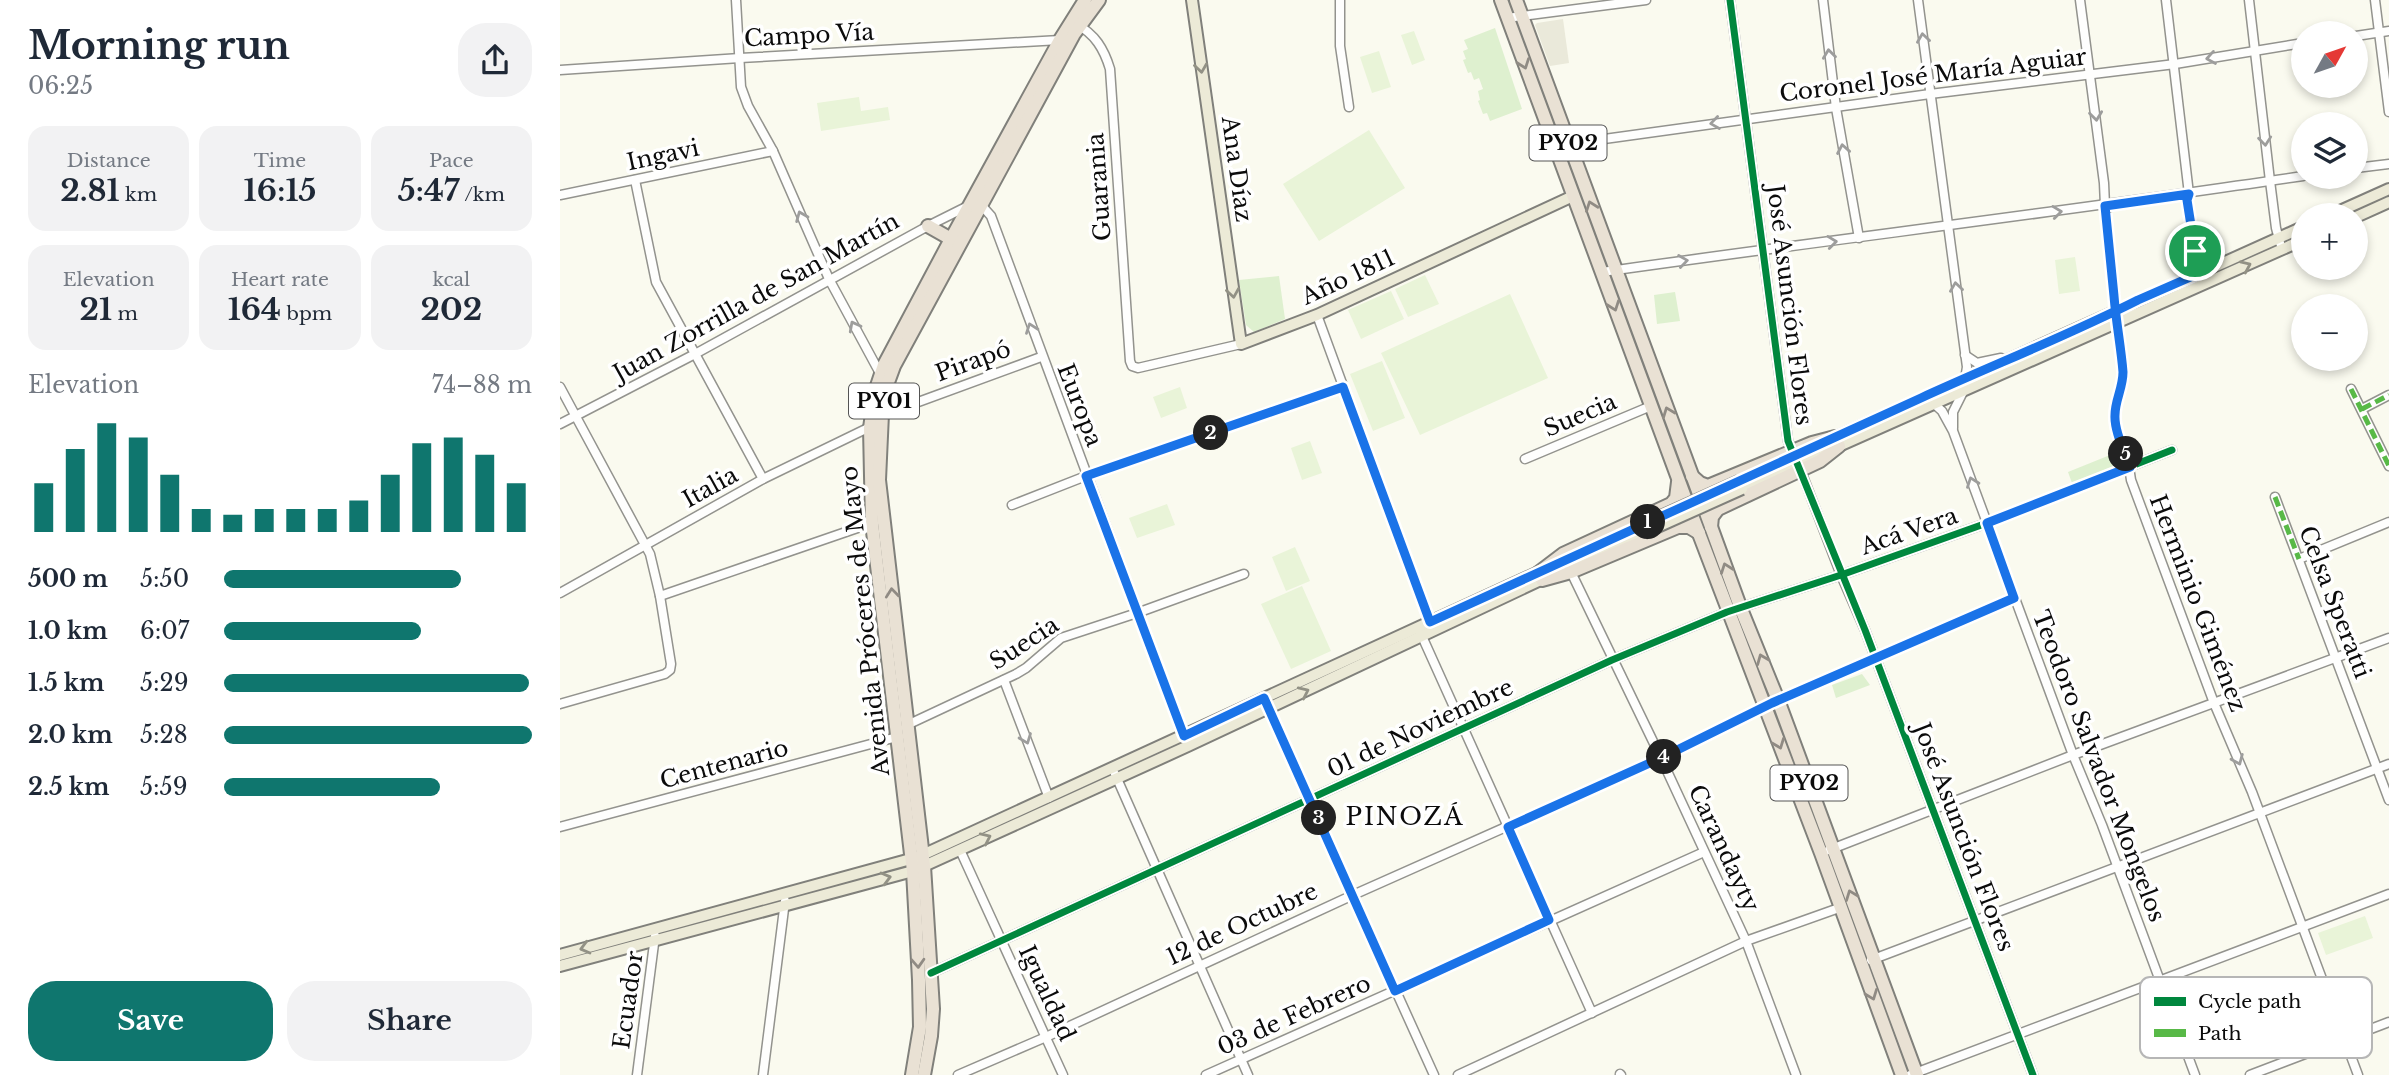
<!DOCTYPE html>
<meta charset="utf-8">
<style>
:root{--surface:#fff;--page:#f2f2f3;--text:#1f2937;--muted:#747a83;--accent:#0f766e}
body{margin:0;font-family:"Libre Baskerville",serif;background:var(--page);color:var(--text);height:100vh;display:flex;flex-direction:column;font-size:26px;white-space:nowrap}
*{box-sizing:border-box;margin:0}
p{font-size:23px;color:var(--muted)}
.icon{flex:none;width:38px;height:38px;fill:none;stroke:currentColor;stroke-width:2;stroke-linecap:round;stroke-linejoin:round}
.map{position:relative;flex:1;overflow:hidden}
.drawer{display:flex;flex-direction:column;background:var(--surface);width:560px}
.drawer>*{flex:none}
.needle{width:46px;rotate:50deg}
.controls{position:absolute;left:1731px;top:21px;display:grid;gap:14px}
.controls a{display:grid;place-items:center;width:77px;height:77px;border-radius:50%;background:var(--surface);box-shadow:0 4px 10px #0003;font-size:35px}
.pin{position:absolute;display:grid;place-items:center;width:60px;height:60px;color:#fff;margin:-30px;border:4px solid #fff;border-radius:50%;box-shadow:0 2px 7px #0007}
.km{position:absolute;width:35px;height:35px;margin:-18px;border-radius:50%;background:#222;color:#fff;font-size:19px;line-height:35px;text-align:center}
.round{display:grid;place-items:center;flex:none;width:74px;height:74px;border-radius:28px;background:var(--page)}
.summary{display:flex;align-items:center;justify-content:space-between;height:119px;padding:0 28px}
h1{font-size:38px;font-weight:800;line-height:52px}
.metrics{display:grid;grid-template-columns:repeat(3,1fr);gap:10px;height:119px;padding:7px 28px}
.metrics div{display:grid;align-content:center;border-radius:18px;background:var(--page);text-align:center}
.metrics b{font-size:30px;font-weight:800}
.metrics small{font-size:19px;font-weight:400}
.metrics p{font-size:19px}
.chart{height:196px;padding:14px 28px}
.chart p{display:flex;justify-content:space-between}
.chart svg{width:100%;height:126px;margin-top:7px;stroke:var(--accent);stroke-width:6}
.action{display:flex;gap:14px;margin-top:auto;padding:14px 28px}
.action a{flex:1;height:80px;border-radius:28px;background:var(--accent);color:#fff;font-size:28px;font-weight:800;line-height:80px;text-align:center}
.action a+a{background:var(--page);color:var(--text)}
ul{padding:0 28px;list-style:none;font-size:23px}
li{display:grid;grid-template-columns:112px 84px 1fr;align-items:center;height:52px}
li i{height:18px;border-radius:9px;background:var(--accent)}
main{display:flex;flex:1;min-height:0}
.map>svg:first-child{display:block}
.green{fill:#def0cf}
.pitch{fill:#e9f4d8}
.plaza{fill:#eae9da}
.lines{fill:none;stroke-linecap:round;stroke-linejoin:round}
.minor-casing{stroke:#93938e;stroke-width:11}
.major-casing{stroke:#80807b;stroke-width:14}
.highway-casing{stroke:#80807b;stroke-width:16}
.minor{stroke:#fefefd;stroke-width:8}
.major{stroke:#ecead7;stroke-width:10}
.highway{stroke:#e9e1d4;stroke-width:12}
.major-bridge-casing{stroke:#80807b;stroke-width:14;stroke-linecap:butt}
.major-bridge{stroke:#ecead7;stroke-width:10}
.quiet{stroke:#58b947;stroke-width:5;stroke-dasharray:10 5;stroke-linecap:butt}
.cycleway-casing{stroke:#fff;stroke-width:11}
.cycleway{stroke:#00873e;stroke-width:7}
.oneway{stroke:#9d9d9c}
.oneway2{stroke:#908b84}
.oneway3{stroke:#929185}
.route-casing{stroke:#fff;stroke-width:14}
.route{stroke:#1a73e8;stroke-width:9}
.labels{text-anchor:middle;stroke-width:7;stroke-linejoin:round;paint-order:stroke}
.shield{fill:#fff;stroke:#545454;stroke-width:2}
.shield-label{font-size:21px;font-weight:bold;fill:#0b0b0b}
.street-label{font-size:23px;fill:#0b0b0b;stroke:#fff}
.neighbourhood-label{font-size:24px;letter-spacing:2px;fill:#0b0b0b;stroke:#fff}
.key{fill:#fff;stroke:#b6b6b6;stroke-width:2}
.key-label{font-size:19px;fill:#0b0b0b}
</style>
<main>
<section class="drawer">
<div class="summary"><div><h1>Morning run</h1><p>06:25</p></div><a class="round"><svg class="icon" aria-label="share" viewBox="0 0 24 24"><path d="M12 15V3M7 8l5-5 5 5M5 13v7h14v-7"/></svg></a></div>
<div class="metrics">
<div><p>Distance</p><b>2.81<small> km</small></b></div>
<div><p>Time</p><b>16:15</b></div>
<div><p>Pace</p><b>5:47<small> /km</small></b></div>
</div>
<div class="metrics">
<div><p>Elevation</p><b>21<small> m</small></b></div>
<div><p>Heart rate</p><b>164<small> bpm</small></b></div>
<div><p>kcal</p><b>202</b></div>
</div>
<div class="chart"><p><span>Elevation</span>74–88 m</p>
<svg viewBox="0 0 160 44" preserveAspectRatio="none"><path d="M5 44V27M15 44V15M25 44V6M35 44V11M45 44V24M55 44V36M65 44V38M75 44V36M85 44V36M95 44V36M105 44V33M115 44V24M125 44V13M135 44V11M145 44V17M155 44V27"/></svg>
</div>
<ul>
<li><b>500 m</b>5:50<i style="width:77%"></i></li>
<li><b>1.0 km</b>6:07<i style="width:64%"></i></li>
<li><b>1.5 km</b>5:29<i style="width:99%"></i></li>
<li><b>2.0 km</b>5:28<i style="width:100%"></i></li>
<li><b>2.5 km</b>5:59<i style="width:70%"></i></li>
</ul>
<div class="action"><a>Save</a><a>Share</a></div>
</section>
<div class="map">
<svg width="1829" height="1075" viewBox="0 0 1829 1075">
<rect width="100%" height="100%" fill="#fafaef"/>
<g class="green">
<polygon points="935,28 962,109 930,121 927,113 923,114 918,101 920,100 918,91 923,89 919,78 914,80 911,72 908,73 903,60 906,59 903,51 908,49 904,40"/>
<polygon points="719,276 725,319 694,332 686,325 679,280"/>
<polygon points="1115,292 1120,321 1097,324 1094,295"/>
<polygon points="1560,451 1564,461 1562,463 1512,483 1508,472"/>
<polygon points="1302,674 1310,685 1276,698 1272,685"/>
</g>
<g class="pitch">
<polygon points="854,31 865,60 852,65 841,35"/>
<polygon points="819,51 831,87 812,93 800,57"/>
<polygon points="299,97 301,111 328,107 330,120 261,131 257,103"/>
<polygon points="809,130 845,188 759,241 723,184"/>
<polygon points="1515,257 1520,291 1499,294 1495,260"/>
<polygon points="865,275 879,304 848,317 835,289"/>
<polygon points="831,291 844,319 801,339 788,310"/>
<polygon points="950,294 988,378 860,435 821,353"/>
<polygon points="822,361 845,418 813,431 790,374"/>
<polygon points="620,387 627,408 601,418 593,397"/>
<polygon points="750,441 762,473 742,480 731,448"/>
<polygon points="607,504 615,525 577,538 569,518"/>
<polygon points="735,547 750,581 726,591 712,557"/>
<polygon points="742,586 771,651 731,669 701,604"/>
<polygon points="1805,916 1813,938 1766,955 1758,933"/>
</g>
<polygon class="plaza" points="1003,19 1009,63 990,66 975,25 977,23"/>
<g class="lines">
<g class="minor-casing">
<g id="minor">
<polyline points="176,0 181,87 188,106 213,151 269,279 322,377"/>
<polyline points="780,0 780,46 789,107"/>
<polyline points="1170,0 1228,441 1234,454"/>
<polyline points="1263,0 1276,108 1299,238"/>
<polyline points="1358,0 1407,367 1403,392 1393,412 1393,428"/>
<path d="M1520 0 1544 183 1545 206 1563 371C1562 388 1553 404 1555 420 1558 441 1569 459 1571 480L1654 703 1692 792 1798 1075"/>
<polyline points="1606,0 1629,194 1627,200 1635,251 1642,272"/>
<polyline points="1689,0 1710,181 1716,228 1720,243"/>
<polyline points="1815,0 1829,112"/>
<polyline points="947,18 1086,0"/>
<path d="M516 24C535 34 544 49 550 69L570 361 572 366 578 368 681 344"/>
<polyline points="1796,36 1829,31"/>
<polyline points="0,70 180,58 500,40"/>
<polyline points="1008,144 1370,94 1615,64 1743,43"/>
<polyline points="1796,168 1829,164"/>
<polyline points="75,180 96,282 203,479"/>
<polyline points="0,195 213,151"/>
<path d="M1042 272C1275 239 1510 211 1743 176"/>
<polyline points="757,315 871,626"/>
<polyline points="1405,355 1417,363 1441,358"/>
<polyline points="0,387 90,554 100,596 111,664 110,670 105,674 0,704"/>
<polyline points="1791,389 1829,466"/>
<polyline points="1372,402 1382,411 1393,431 1513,755 1542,825 1635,1075"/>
<polyline points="1802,409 1829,395"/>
<polyline points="320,416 481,357"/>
<polyline points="0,424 135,354 368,226 410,205 422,206 431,216 624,736"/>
<polyline points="965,459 1091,406"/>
<polyline points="1239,466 1281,575 1305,630 1473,1075"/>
<polyline points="1715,497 1829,800"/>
<polyline points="452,505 526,476 783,387"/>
<polyline points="1739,559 1829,522"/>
<polyline points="1010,570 1101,758 1186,941 1236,1075"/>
<polyline points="0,593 203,479 312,426"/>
<polyline points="100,596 312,523"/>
<polyline points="861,634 1032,1013"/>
<polyline points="444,680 489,798"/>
<polyline points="706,704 874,1075"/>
<polyline points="347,725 456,674 466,668 501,638 577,613 684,574"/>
<polyline points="555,774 688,1075"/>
<polyline points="0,827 337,737"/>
<polyline points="400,850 503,1075"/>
<polyline points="1269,850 1513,755 1829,638"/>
<polyline points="1311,960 1829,764"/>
<polyline points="371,973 1052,660 1167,612 1281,575 1427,523 1612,450"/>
<polyline points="1060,1074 1061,1075"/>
<polyline points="77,1075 95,936"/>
<polyline points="203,1075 225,901"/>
<polyline points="398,1075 486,1037 793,895 1101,758 1212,703 1454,598"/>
<polyline points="646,1075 1144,852"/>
<polyline points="898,1075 1186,941 1279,908"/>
<polyline points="1350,1075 1829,894"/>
<polyline points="1690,1075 1829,1022"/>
</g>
</g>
<g class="major-casing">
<g id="major">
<polyline points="632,0 681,344 757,315 1013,196"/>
<polyline points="1771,215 1829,189"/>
<polyline points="1796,217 1829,202"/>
<polyline points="1270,440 1743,227"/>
<polyline points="1179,481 1227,460"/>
<polyline points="1182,489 1743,240"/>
<polyline points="1011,566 1084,533"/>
<polyline points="0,955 358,857 1081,525"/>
<polyline points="0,966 353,871 628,746 987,577"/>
</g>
</g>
<g class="highway-casing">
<g id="highway">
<polyline points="941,0 1126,500"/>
<polyline points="956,0 1139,494"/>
<polyline points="368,226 391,239"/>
<polyline points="1132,476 1140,483 1148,486 1252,443 1275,437"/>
<polyline points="1146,513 1181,609 1218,700 1357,1075"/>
<polyline points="1133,518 1261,853 1342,1075"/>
<polyline points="1151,527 1152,517 1158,509 1260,461 1279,446"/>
<polyline points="978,573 1003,554 1111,504 1116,498 1118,482"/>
<polyline points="982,580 1011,572 1118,527 1129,527 1139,533"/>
<polyline points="352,1075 360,1027 359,980 353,871 312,523 310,428 315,392 324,365 391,239 500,40 525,0"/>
<polyline points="364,1075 371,1036 373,1009 364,866 319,480 322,414 327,385 334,366 514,34 539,0"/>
</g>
</g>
<use href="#minor" class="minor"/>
<use href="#major" class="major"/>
<use href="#highway" class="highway"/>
<g class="major-bridge-casing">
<g id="major-bridge">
<polyline points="1081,525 1179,481"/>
<polyline points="1084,533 1182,489"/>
</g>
</g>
<use href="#major-bridge" class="major-bridge"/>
<g class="quiet">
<polyline points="1791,389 1829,466"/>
<polyline points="1802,409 1829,395"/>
<polyline points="1715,497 1739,559"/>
<polyline points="1316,658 1454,598"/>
</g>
<g class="cycleway-casing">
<g id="cycleway">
<polyline points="1170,0 1228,441 1305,630 1473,1075"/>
<polyline points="371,973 1052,660 1167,612 1281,575 1427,523 1612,450"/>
</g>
</g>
<use href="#cycleway" class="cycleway"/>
</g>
<defs><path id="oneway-chevron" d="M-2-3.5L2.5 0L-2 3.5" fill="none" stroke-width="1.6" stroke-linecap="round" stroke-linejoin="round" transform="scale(1.75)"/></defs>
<g class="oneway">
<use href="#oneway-chevron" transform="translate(1363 38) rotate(-98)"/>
<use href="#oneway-chevron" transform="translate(1269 54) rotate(-97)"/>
<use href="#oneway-chevron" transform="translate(1651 58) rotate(170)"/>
<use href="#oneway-chevron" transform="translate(1536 116) rotate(83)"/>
<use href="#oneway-chevron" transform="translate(1155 123) rotate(172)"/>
<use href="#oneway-chevron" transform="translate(1705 141) rotate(84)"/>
<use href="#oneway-chevron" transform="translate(1283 149) rotate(-100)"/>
<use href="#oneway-chevron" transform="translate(1497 212) rotate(-7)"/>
<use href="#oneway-chevron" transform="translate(241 216) rotate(-112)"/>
<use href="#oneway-chevron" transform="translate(1272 242) rotate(-7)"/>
<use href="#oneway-chevron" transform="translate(1123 261) rotate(-8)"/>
<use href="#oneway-chevron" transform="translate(1396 287) rotate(-98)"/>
<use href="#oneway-chevron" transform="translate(294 326) rotate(-118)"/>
<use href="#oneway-chevron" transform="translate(471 328) rotate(-110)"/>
<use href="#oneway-chevron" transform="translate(1412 482) rotate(-110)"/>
<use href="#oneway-chevron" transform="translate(466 739) rotate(69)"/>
<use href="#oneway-chevron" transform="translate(1678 760) rotate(67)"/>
</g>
<g class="oneway2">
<use href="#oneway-chevron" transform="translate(964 64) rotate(70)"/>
<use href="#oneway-chevron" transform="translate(1031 206) rotate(-110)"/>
<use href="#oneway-chevron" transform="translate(1054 306) rotate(70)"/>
<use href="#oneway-chevron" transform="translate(1108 412) rotate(-111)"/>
<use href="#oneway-chevron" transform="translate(1166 568) rotate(-110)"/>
<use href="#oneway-chevron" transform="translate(332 593) rotate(-96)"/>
<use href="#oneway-chevron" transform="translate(1202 659) rotate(-112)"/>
<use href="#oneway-chevron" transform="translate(1219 744) rotate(69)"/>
<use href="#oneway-chevron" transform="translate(1291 895) rotate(-111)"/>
<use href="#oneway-chevron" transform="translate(358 963) rotate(87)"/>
<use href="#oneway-chevron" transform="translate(1312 995) rotate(69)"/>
</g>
<g class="oneway3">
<use href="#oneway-chevron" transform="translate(641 68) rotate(82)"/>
<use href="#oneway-chevron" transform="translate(1686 266) rotate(-24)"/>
<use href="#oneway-chevron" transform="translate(673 293) rotate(81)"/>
<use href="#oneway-chevron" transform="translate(744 692) rotate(-25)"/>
<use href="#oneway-chevron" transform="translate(426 838) rotate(-25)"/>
<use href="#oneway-chevron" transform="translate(326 878) rotate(-15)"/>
<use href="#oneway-chevron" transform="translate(25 948) rotate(165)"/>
</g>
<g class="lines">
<g class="route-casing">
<path id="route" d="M1635 251 1642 272 1578 300C1507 336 1433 365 1361 398 1197 472 1034 548 870 622L783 387 526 476 624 736 704 698 835 991 989 920 948 827 1101 758 1212 703 1454 598 1427 523 1570 467C1565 452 1554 431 1555 415 1555 400 1563 388 1563 372 1561 347 1556 322 1554 296L1545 206 1629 194 1627 200 1635 251"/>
</g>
<use href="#route" class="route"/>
</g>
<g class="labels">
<g class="shield">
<rect x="969.5" y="125.5" width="77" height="35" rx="5"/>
<rect x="289" y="383.5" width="70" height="35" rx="5"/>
<rect x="1210.5" y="765.5" width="77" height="35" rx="5"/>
</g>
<g class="shield-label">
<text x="1008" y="150">PY02</text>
<text x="324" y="408">PY01</text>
<text x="1249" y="790">PY02</text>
</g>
<g class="street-label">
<text transform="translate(249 35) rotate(-3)" y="8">Campo Vía</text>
<text transform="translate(1373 75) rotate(-7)" y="8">Coronel José María Aguiar</text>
<text transform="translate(103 155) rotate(-12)" y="8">Ingavi</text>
<text transform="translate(677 169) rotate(82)" y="8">Ana Díaz</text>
<text transform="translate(539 187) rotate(-94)" y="8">Guarania</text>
<text transform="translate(788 277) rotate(-25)" y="8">Año 1811</text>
<text transform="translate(196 297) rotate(-29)" y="8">Juan Zorrilla de San Martín</text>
<text transform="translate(1230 305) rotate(83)" y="8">José Asunción Flores</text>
<text transform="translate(413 361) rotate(-20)" y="8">Pirapó</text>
<text transform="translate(520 405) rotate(69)" y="8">Europa</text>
<text transform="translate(1020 415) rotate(-23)" y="8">Suecia</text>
<text transform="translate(150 487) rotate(-29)" y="8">Italia</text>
<text transform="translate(1349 531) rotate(-19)" y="8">Acá Vera</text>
<text transform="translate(1775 602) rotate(69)" y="8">Celsa Speratti</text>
<text transform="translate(1638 603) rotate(69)" y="8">Herminio Giménez</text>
<text transform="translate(305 621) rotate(-96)" y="8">Avenida Próceres de Mayo</text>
<text transform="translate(464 643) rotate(-33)" y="8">Suecia</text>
<text transform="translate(860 728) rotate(-25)" y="8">01 de Noviembre</text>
<text transform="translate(164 764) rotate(-15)" y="8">Centenario</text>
<text transform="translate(1539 766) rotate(69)" y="8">Teodoro Salvador Mongelos</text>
<text transform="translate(1404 837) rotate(69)" y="8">José Asunción Flores</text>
<text transform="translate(1164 848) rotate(65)" y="8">Carandayty</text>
<text transform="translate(682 924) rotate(-25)" y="8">12 de Octubre</text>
<text transform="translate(487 993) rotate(65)" y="8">Igualdad</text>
<text transform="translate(68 1000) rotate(-82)" y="8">Ecuador</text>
<text transform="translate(734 1015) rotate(-24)" y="8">03 de Febrero</text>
</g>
<g class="neighbourhood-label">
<text x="845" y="825">PINOZÁ</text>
</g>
</g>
<rect x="1580" y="977" width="232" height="81" rx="10" class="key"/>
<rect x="1594" y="997" width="32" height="9" fill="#00873e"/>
<rect x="1594" y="1029" width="32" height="8" fill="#58b947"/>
<g class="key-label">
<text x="1638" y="1008">Cycle path</text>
<text x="1638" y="1040">Path</text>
</g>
</svg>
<div class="controls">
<a><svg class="needle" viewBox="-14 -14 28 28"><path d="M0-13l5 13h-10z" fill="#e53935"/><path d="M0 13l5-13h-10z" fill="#747a83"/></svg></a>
<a><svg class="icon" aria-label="layers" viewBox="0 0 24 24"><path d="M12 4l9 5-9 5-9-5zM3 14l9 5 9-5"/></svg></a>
<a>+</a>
<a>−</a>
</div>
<div class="pin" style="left:1635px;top:251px;background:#1e9e55"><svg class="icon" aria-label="arrive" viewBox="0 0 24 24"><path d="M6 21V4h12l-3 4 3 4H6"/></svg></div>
<b class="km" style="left:1088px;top:522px">1</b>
<b class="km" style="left:651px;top:433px">2</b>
<b class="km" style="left:759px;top:818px">3</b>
<b class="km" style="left:1104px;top:757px">4</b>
<b class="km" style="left:1566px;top:454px">5</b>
</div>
</main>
